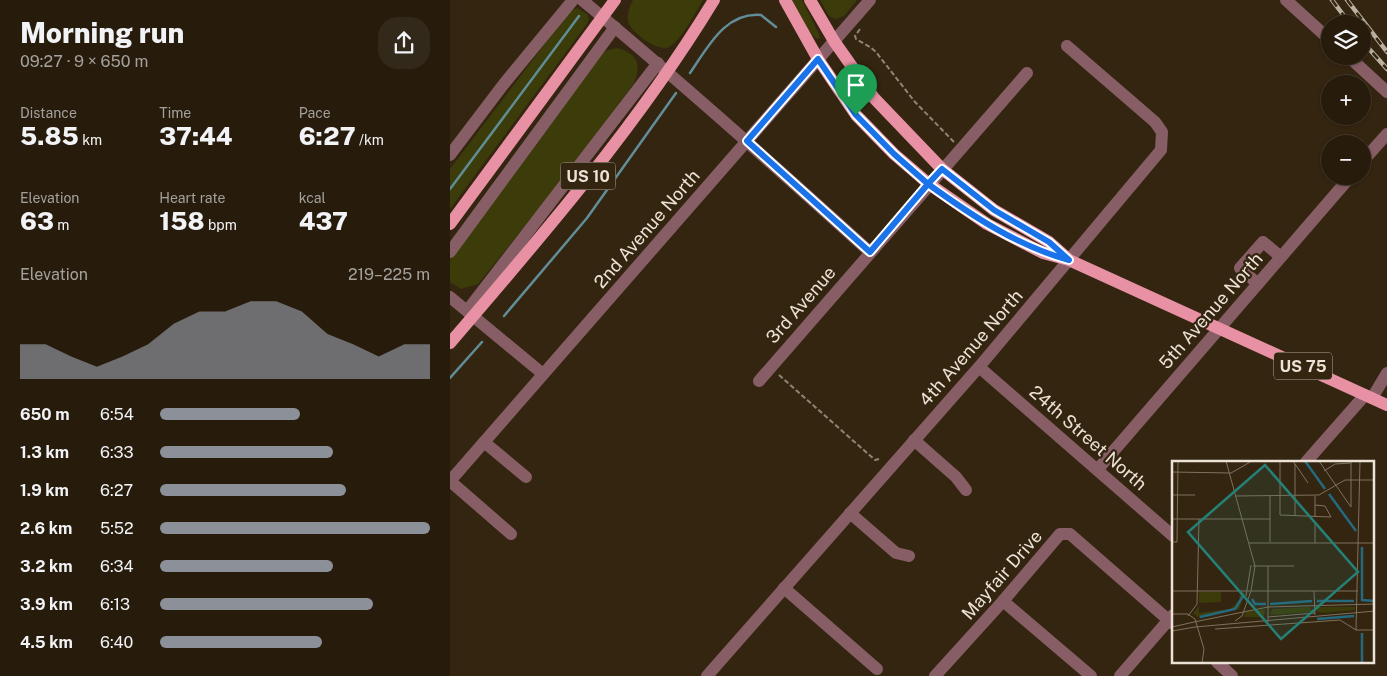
<!DOCTYPE html>
<meta charset="utf-8">
<style>
:root{--surface:#271c0c;--page:#33291a;--text:#f1f3f6;--muted:#a4a19d;--line:#433a2d;--accent:#8c9099}
body{margin:0;font-family:"Public Sans",sans-serif;background:var(--page);color:var(--text);height:100vh;display:flex;flex-direction:column;font-size:19px;white-space:nowrap}
*{box-sizing:border-box;margin:0}
p{font-size:16px;color:var(--muted)}
.icon{flex:none;width:28px;height:28px;fill:none;stroke:currentColor;stroke-width:2;stroke-linecap:round;stroke-linejoin:round}
.map{position:relative;flex:1;overflow:hidden}
.sheet{display:flex;flex-direction:column;background:var(--surface);width:450px}
.sheet>*{flex:none}
.fabs{position:absolute;left:871px;top:15px;display:grid;gap:10px}
.fabs a{display:grid;place-items:center;width:50px;height:50px;border-radius:50%;background:var(--surface);box-shadow:0 1px 4px #0004,0 0 0 1px var(--line);font-size:25px}
.pin{position:absolute;display:grid;place-items:center;width:42px;height:42px;color:#fff;margin:-51px -21px;border-radius:50% 50% 50% 0;rotate:-45deg;box-shadow:0 0 5px #0007}
.pin .icon{rotate:45deg}
.round{display:grid;place-items:center;flex:none;width:52px;height:52px;border-radius:20px;background:var(--page)}
.summary{display:flex;align-items:center;justify-content:space-between;height:85px;padding:0 20px}
h1{font-size:28px;font-weight:800;line-height:38px}
.figures{display:grid;grid-template-columns:repeat(3,1fr);gap:8px;height:85px;padding:5px 20px}
.figures div{display:grid;align-content:center}
.figures b{font-size:25px;font-weight:800}
.figures small{font-size:14px;font-weight:400}
.figures p{font-size:14px}
.chart{height:140px;padding:10px 20px}
.chart p{display:flex;justify-content:space-between}
.chart svg{width:100%;height:90px;margin-top:5px;fill:var(--accent);opacity:.7}
ul{padding:0 20px;list-style:none;font-size:16px}
li{display:grid;grid-template-columns:80px 60px 1fr;align-items:center;height:38px}
li i{height:12px;border-radius:6px;background:var(--accent)}
main{display:flex;flex:1;min-height:0}
.map>svg:first-child{display:block}
.green{fill:#3b3c0a}
.lines{fill:none;stroke-linecap:round;stroke-linejoin:round}
.stream{stroke:#618d99;stroke-width:2.5}
.path{stroke:#918473;stroke-width:2;stroke-dasharray:5 2.5;stroke-linecap:butt}
.minor{stroke:#885e66;stroke-width:12}
.major{stroke:#e891a4;stroke-width:12}
.rail-casing{stroke:#bbb0a1;stroke-width:4.5}
.rail{stroke:#342510;stroke-width:2.5;stroke-dasharray:8;stroke-linecap:butt}
.route-casing{stroke:#fff;stroke-width:10}
.route{stroke:#1a73e8;stroke-width:6}
.labels{text-anchor:middle;stroke-width:4.5;stroke-linejoin:round;paint-order:stroke}
.shield{fill:#342510;stroke:#b5a99a;stroke-width:1}
.shield-label{font-size:16px;font-weight:bold;fill:#ece2d5}
.street-label{font-size:18px;fill:#ece2d5;stroke:#342510}
.inset-river{fill:none;stroke:#25697f;stroke-width:2.5}
.inset-road{fill:none;stroke:#7e715f;stroke-width:1}
.view{fill:#258178;fill-opacity:0.15;stroke:#258178;stroke-width:2.5}
.inset-edge{fill:none;stroke:#ece2d5;stroke-width:2.5}
</style>
<main>
<section class="sheet">
<div class="summary"><div><h1>Morning run</h1><p>09:27 · 9 × 650 m</p></div><a class="round"><svg class="icon" aria-label="share" viewBox="0 0 24 24"><path d="M12 15V3M7 8l5-5 5 5M5 13v7h14v-7"/></svg></a></div>
<div class="figures">
<div><p>Distance</p><b>5.85<small> km</small></b></div>
<div><p>Time</p><b>37:44</b></div>
<div><p>Pace</p><b>6:27<small> /km</small></b></div>
</div>
<div class="figures">
<div><p>Elevation</p><b>63<small> m</small></b></div>
<div><p>Heart rate</p><b>158<small> bpm</small></b></div>
<div><p>kcal</p><b>437</b></div>
</div>
<div class="chart"><p><span>Elevation</span>219–225 m</p>
<svg viewBox="0 0 160 44" preserveAspectRatio="none"><path d="M0 44V27L10 27L20 33L30 38L40 33L50 27L60 17L70 11L80 11L90 6L100 6L110 11L120 22L130 27L140 33L150 27L160 27V44z"/></svg>
</div>
<ul>
<li><b>650 m</b>6:54<i style="width:52%"></i></li>
<li><b>1.3 km</b>6:33<i style="width:64%"></i></li>
<li><b>1.9 km</b>6:27<i style="width:69%"></i></li>
<li><b>2.6 km</b>5:52<i style="width:100%"></i></li>
<li><b>3.2 km</b>6:34<i style="width:64%"></i></li>
<li><b>3.9 km</b>6:13<i style="width:79%"></i></li>
<li><b>4.5 km</b>6:40<i style="width:60%"></i></li>
</ul>
</section>
<div class="map">
<svg width="937" height="676" viewBox="0 0 937 676">
<rect width="100%" height="100%" fill="#342510"/>
<g class="green">
<path d="M183 0H253C245 13 232 40 219 47 208 52 186 35 180 26 175 18 179 8 183 0Z"/>
<polygon points="341,0 352,0 369,34 370,38 367,39 358,31"/>
<polygon points="370,0 407,0 394,16 385,19 379,16"/>
<polygon points="127,8 137,14 139,19 137,24 0,209 0,169 119,12"/>
<path d="M167 48C187 53 192 64 184 83L109 184 28 284 11 289 0 282V259L152 53 158 50Z"/>
</g>
<g class="lines">
<g class="stream">
<path d="M240 73C258 47 275 12 311 15L326 27"/>
<polyline points="0,189 129,16"/>
<polyline points="54,316 137,218 226,93"/>
<polyline points="0,378 32,342"/>
</g>
<g class="path">
<polyline points="410,29 405,36 406,39 420,47 426,52 465,102 504,142"/>
<polyline points="329,375 425,460 429,459"/>
</g>
<g class="minor">
<path d="M132 0C230 81 325 166 420 252"/>
<polyline points="836,0 880,40"/>
<polyline points="898,56 937,92"/>
<polyline points="0,155 53,85 123,0"/>
<polyline points="912,162 937,134"/>
<polyline points="0,252 165,27"/>
<polyline points="808,284 790,268 813,242 831,257"/>
<polyline points="0,297 93,374"/>
<polyline points="17,311 208,63"/>
<polyline points="529,367 723,536"/>
<polyline points="309,381 577,73"/>
<polyline points="922,398 937,373"/>
<polyline points="464,440 506,477 516,490"/>
<polyline points="34,442 76,477"/>
<polyline points="856,462 915,395"/>
<polyline points="648,469 901,176"/>
<polyline points="0,481 420,0"/>
<polyline points="0,481 61,534"/>
<polyline points="400,513 446,553 459,556"/>
<polyline points="334,588 427,669"/>
<polyline points="553,601 641,676"/>
<polyline points="767,662 782,676"/>
<polyline points="257,676 529,367 711,150 712,132 705,122 617,46"/>
<polyline points="485,676 553,601 610,534 620,534 723,624"/>
<polyline points="670,676 723,615"/>
</g>
<g class="major">
<polyline points="335,0 368,59 406,115 444,154 479,184 537,224 593,253 619,260 937,405"/>
<polyline points="360,0 384,41 424,98 492,169 544,210 599,242 617,258"/>
<polyline points="0,224 165,0"/>
<path d="M0 343C93 235 190 122 264 0"/>
</g>
<g class="rail-casing">
<g id="rail">
<polyline points="882,0 900,24"/>
<polyline points="897,0 937,52"/>
<polyline points="912,41 937,69"/>
</g>
</g>
<use href="#rail" class="rail"/>
</g>
<g class="lines">
<g class="route-casing">
<path id="route" d="M406 115 368 59 297 141 420 252 478 184C521 215 567 246 619 260L599 242 544 210 492 169 478 184 444 154 406 115"/>
</g>
<use href="#route" class="route"/>
</g>
<g class="labels">
<g class="shield">
<rect x="110.5" y="162.5" width="55" height="27" rx="4"/>
<rect x="824" y="352.5" width="58" height="27" rx="4"/>
</g>
<g class="shield-label">
<text x="138" y="182">US 10</text>
<text x="853" y="372">US 75</text>
</g>
<g class="street-label">
<text transform="translate(197 229) rotate(-49)" y="6">2nd Avenue North</text>
<text transform="translate(351 305) rotate(-49)" y="6">3rd Avenue</text>
<text transform="translate(761 311) rotate(-49)" y="6">5th Avenue North</text>
<text transform="translate(521 348) rotate(-49)" y="6">4th Avenue North</text>
<text transform="translate(638 438) rotate(41)" y="6">24th Street North</text>
<text transform="translate(552 575) rotate(-49)" y="6">Mayfair Drive</text>
</g>
</g>
<g transform="translate(722 461)">
<rect width="202" height="202" fill="#342510"/>
<path d="M27 131H49V141L27 142ZM68 131 73 132 67 148 27 157 21 152 27 145V152L58 148 67 140ZM138 146 141 151 98 154 100 148ZM144 146H183V149L151 152 145 151ZM93 148 92 156H72L73 151Z" fill="#3b3c0a"/>
<path class="inset-river" d="M133 0 153 28M157 33 184 70M190 86V139L203 140M80 138 83 143H94M145 140H182M98 143 140 140M28 156 63 148 71 135M145 158 182 155M190 202V172"/>
<path class="inset-road" d="M54 0 83 105 79 130 70 155 63 160M108 0V54L159 56 153 45 143 44M121 0 136 22M147 0 179 46V0M202 0V19M123 3V55M152 10 163 3 179 2M0 11 59 12 80 0M0 34H23M63 35 147 34 173 19H203M143 56V35M0 58H98M0 81H5L6 0M98 81V35M77 82H203M143 82V63M81 105H122M0 130H186M142 130 143 154M74 135 79 104M0 153H16L23 158 32 188 30 202M16 155 25 143 27 58M96 156 143 152M22 161 96 146 203 143M96 161V105M0 166 22 161M23 166 203 150M43 168 168 159 184 169H203M184 169 188 0M0 170 23 166"/>
<path class="view" d="M93 4 186 111 109 178 16 71Z"/>
<rect width="202" height="202" class="inset-edge"/>
</g>
</svg>
<div class="fabs">
<a><svg class="icon" aria-label="layers" viewBox="0 0 24 24"><path d="M12 4l9 5-9 5-9-5zM3 14l9 5 9-5"/></svg></a>
<a>+</a>
<a>−</a>
</div>
<div class="pin" style="left:406px;top:115px;background:#1e9e55"><svg class="icon" aria-label="arrive" viewBox="0 0 24 24"><path d="M6 21V4h12l-3 4 3 4H6"/></svg></div>
</div>
</main>
